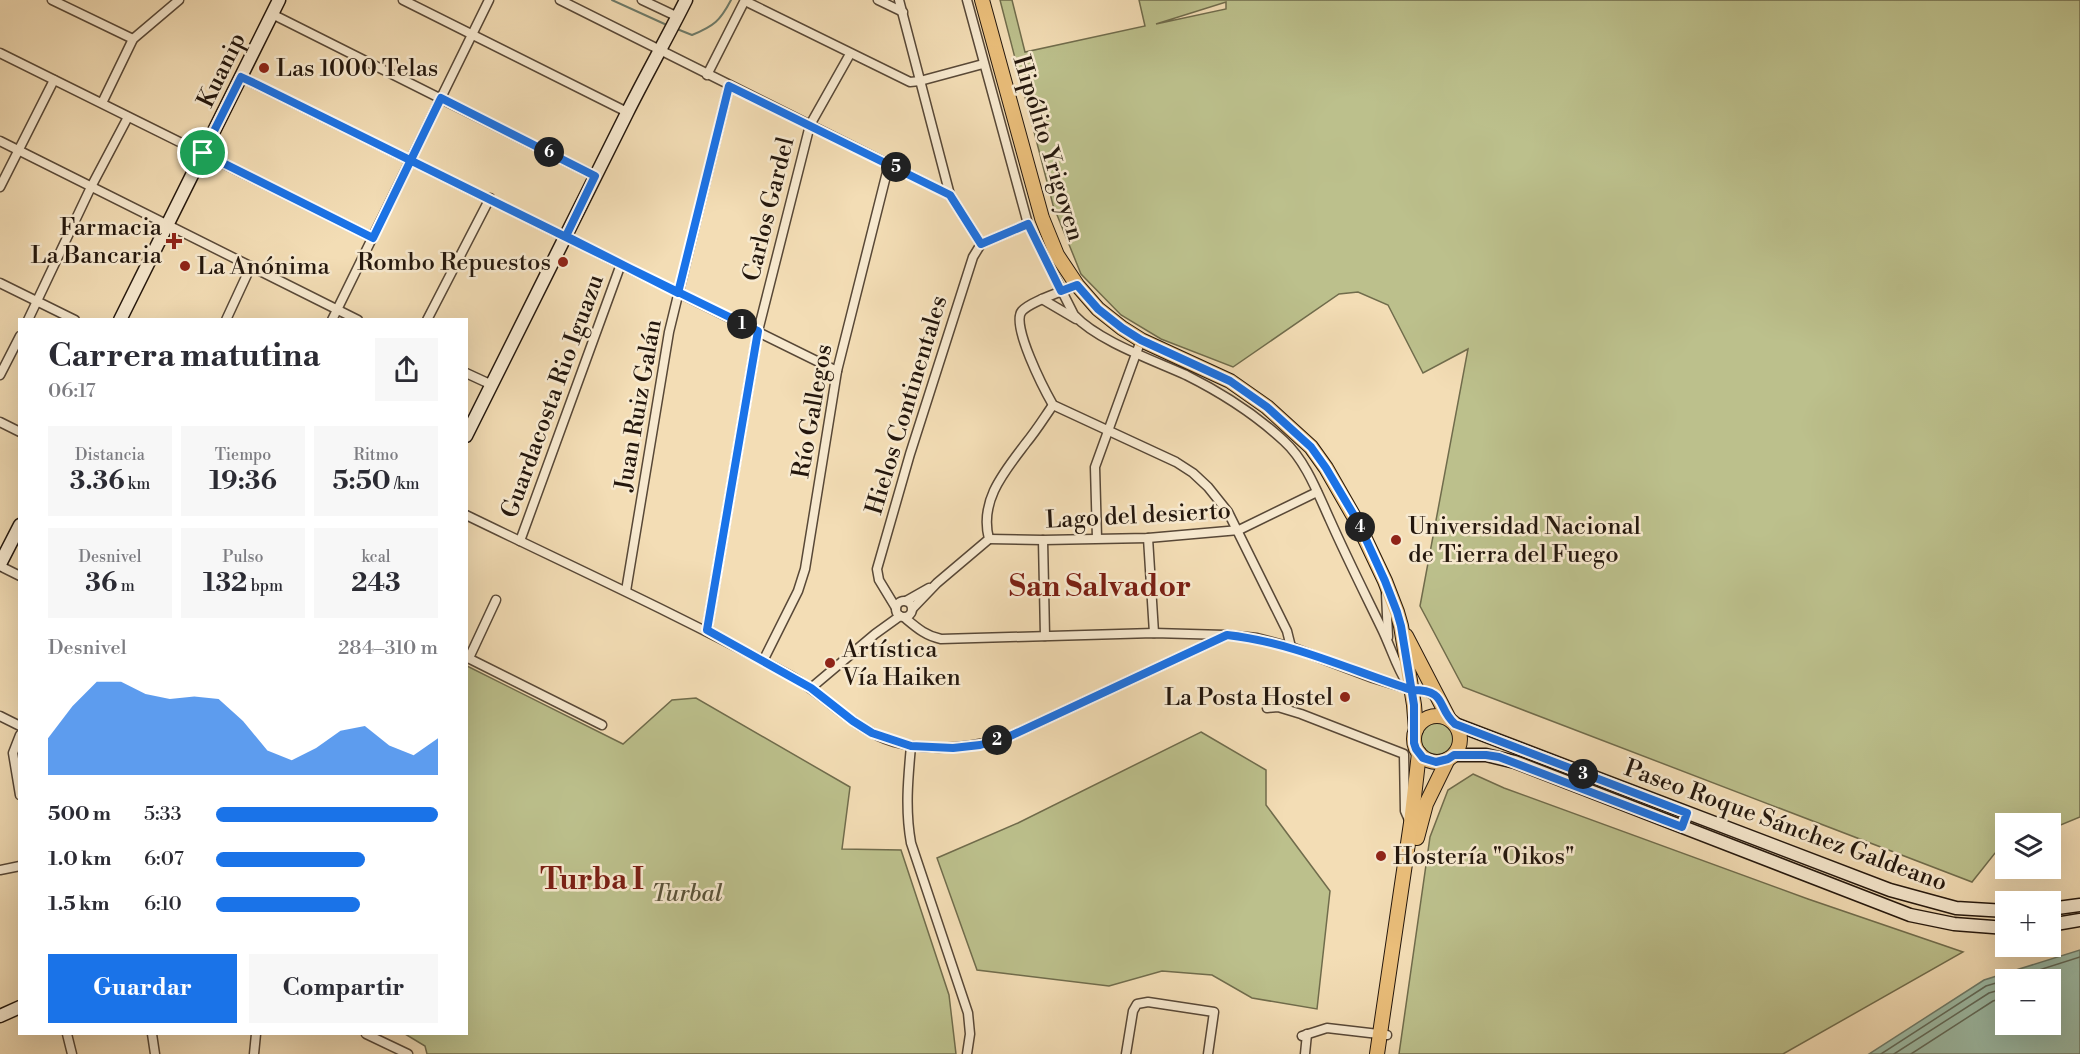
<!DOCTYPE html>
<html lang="es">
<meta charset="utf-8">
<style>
:root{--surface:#fff;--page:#f7f7f7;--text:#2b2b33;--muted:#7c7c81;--accent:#1a73e8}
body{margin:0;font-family:"Libre Bodoni",serif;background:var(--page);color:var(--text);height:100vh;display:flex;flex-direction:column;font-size:22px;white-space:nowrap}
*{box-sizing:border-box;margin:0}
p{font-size:20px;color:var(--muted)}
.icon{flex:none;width:33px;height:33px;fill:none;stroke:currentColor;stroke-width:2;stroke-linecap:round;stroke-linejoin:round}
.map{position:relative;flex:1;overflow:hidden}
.panel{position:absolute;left:18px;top:318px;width:450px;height:717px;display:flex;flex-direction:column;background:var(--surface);border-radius:0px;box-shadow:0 6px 24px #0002}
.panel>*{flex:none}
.fabs{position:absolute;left:1995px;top:813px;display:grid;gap:12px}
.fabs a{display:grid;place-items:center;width:66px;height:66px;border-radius:0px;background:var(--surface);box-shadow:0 6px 24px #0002;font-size:30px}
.pin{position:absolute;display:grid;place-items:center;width:51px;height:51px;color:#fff;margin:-26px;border:3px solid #fff;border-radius:50%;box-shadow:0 2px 6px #0007}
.km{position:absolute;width:30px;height:30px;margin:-15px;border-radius:50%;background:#222;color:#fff;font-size:16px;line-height:30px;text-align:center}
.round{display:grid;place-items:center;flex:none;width:63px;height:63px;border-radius:0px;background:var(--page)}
.overview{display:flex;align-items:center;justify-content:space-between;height:102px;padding:0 30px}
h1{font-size:33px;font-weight:800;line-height:45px}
.metrics{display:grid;grid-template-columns:repeat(3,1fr);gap:9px;height:102px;padding:6px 30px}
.metrics div{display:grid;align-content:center;border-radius:0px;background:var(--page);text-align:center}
.metrics b{font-size:26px;font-weight:800}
.metrics small{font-size:16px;font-weight:400}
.metrics p{font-size:16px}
.chart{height:168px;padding:12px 30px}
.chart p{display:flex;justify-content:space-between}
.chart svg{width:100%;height:108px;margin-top:6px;fill:var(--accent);opacity:.7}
.button{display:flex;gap:12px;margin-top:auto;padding:12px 30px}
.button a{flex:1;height:69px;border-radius:0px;background:var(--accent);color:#fff;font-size:24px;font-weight:800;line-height:69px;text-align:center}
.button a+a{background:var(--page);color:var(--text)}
ul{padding:0 30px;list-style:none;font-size:20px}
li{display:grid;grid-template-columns:96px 72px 1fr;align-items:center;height:45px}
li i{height:15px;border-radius:8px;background:var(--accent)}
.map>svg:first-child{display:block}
.green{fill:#bcc08c;stroke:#706c4c;stroke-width:1.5;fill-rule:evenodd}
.water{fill:#9dbda8;stroke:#6d7b6a;stroke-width:1.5;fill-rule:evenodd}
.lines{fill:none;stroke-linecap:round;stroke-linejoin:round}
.shore{stroke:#606a5a;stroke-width:1.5}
.stream{stroke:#6d7b6a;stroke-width:2}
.minor-casing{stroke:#584837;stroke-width:11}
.secondary-casing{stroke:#24170d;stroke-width:15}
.primary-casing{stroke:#24170d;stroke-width:16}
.minor{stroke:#f7e9cf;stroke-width:8}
.secondary{stroke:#f7e9cf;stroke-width:12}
.primary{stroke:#eabe7a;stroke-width:14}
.route-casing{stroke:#fff;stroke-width:12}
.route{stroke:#1a73e8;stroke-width:8}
.poi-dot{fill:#8f2418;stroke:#f7e9cf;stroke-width:2}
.labels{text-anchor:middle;stroke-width:5;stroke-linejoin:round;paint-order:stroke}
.poi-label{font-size:24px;fill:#24170d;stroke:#f7e9cf;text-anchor:start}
.street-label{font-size:24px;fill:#24170d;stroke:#f7e9cf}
.park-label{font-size:24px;font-style:italic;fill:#595239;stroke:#f7e9cf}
.district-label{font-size:30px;font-weight:bold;fill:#7a1f14;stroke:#f7e9cf}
</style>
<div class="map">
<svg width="2080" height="1054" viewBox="0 0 2080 1054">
<rect width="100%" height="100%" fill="#f3ddb5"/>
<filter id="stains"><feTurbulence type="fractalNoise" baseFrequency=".00333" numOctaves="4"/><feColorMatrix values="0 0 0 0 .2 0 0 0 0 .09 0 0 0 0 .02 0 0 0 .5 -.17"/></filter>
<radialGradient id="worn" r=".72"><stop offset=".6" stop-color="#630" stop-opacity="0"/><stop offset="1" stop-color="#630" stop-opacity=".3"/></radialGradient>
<g class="green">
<path d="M1000 0H1012L1025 52 1145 26 1139 0H2080V817L2051 829 2050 824H2006L2005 849 1995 853 1972 882 1463 687 1420 606 1468 349 1423 373 1388 305 1358 292 1339 294 1233 367 1161 339 1121 315 1081 274 1053 205ZM1226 3V9L1156 24 1226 2Z"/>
<polygon points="467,666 623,744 672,700 696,698 850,787 842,849 901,850 949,995 956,1054 427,1054 425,1046 405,1034 466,1034"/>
<circle cx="1436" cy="738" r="18"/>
<polygon points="1201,732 1266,770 1266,805 1330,891 1317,1009 1252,998 1212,975 1162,971 1109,986 977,970 937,858 1018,823"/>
<polygon points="1473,774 1504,788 1808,899 1963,952 1783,1054 1399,1054 1430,837 1448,790"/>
</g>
<path class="water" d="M2080 950V1054H1869L1984 980ZM2006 980H2050V1024H2006Z"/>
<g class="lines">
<g class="shore">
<polyline points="2008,980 2080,957"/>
<polyline points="1881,1054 1986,986 2006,980"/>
<polyline points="1894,1054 1989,993 2006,988"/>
<polyline points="1911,1054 1993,1001 2006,997"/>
</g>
<g class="stream">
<polyline points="612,0 669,26"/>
<path d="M677 29 692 35C714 26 720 21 731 0"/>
</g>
<g class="minor-casing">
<g id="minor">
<polyline points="52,0 133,39"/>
<polyline points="403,0 627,112"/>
<polyline points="560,0 950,195 981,244"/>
<polyline points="642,0 678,17"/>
<polyline points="878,0 903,12"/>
<polyline points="899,0 950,195"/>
<path d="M967 0 1028 224 1074 315C1098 341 1153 360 1186 375 1220 392 1256 415 1284 441 1306 461 1318 494 1330 520 1346 556 1364 592 1381 627 1391 647 1396 667 1408 685"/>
<polyline points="745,1 910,82 920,81 983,64"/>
<polyline points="272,14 595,176"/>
<polyline points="0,53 373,238"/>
<polyline points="707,75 745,0"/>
<polyline points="241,77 837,371"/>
<polyline points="102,103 133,39 179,0"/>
<polyline points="0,141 358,320"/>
<polyline points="0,187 54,80"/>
<polyline points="981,244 1028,224"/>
<polyline points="0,283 75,320"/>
<path d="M1077 285C1064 291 1031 301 1022 311 1010 324 1045 391 1053 405L1176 462 1193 473 1208 487 1228 512 1287 631 1291 647"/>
<polyline points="1042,299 1076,319"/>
<polyline points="28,320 91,187 128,117"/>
<polyline points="226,320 251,266"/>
<polyline points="332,320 489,0"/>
<polyline points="427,320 490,198"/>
<polyline points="466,373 492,385"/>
<polyline points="0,375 20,336"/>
<polyline points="0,422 20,432"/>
<path d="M466 515C575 568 685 618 791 676 827 696 854 730 894 742 931 752 969 748 1006 738L1227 635 1257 638 1291 647 1373 678 1412 690 1426 691 1437 697"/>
<polyline points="1097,538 1095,467 1141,340"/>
<polyline points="1148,538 1154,633"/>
<polyline points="989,539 1043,540 1148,538 1239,530 1317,492"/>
<polyline points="1043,540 1045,636"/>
<polyline points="520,541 621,264"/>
<polyline points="0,566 20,576"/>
<polyline points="626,591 669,332 729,86"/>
<polyline points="1386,593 1388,637"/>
<circle cx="904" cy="609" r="8"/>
<polyline points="906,601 929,588"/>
<polyline points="896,608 879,580 877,569 910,454 973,257 981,244"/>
<path d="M913 608 937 583 989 539C979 501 1004 472 1026 443 1036 431 1044 418 1053 405"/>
<path d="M905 618C917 628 926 636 941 639L1154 633 1225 635"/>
<polyline points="707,630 758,331 810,125 850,54"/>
<polyline points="466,657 602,725"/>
<polyline points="469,658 496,600"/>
<polyline points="763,661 798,591 805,569 837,371 889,164"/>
<polyline points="811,688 875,634 900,616"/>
<polyline points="1267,708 1278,707 1301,714 1404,754 1405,811 1409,820"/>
<polyline points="0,716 20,726"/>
<polyline points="20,735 13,753 20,795"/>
<path d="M911 746C908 779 905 810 911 843L968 1013 970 1034 967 1054"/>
<polyline points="0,870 20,866"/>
<polyline points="67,1034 72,1054"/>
<polyline points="152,1034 155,1054"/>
<polyline points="366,1034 408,1054"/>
<polyline points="1302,1036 1327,1028 1387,1035"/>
<polyline points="254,1054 256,1034"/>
<polyline points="1126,1054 1133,1011 1137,1004 1148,1002 1214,1012 1208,1054"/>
<polyline points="1305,1054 1307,1034"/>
</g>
</g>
<g class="secondary-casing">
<g id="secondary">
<polyline points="120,320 279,0"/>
<path d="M466 436C520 328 573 220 627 113 646 75 667 38 686 0"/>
<polyline points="0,564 20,525"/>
<polyline points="1455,724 1890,890 1956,908 2006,911"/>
<polyline points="1454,755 1486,755 1515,762 1910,915 1954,924 2006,928"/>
<polyline points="2050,909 2080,905"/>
<polyline points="2050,925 2080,920"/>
<polyline points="0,1016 20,1007"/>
</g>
</g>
<g class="primary-casing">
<g id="primary">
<polyline points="982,0 1042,218 1057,255 1077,285 1098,309 1122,328 1141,340 1230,381 1267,407 1311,447 1326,468 1357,522 1385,581 1397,612 1401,626 1414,705 1416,730"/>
<polyline points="1406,636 1449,719"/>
<circle cx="1437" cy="739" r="23"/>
<polyline points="1417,838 1426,804 1448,759"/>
<polyline points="1377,1054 1411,823 1419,753"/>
</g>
</g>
<use href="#minor" class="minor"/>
<use href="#secondary" class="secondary"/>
<use href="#primary" class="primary"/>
</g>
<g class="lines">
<g class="route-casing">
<path id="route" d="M203 153 241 77 256 84C423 166 590 250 758 331L707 630 811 688 853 721 872 733 911 746 953 748 980 745 1006 738 1227 635C1291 642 1350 670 1412 690 1448 690 1436 707 1455 724L1687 813 1682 827 1499 757 1486 755H1454L1448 759 1436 762 1423 758 1416 749 1414 743V705L1401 626 1397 612 1385 581 1358 522 1326 468 1311 447 1267 407 1230 381 1141 340 1122 328 1098 309 1077 285 1061 291 1028 224 981 244 950 195 729 86 678 293 566 236 595 176 441 98 373 238 203 153"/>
</g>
<use href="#route" class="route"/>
</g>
<g class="poi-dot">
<circle cx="264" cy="68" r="6"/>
<path d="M171 232h6v6h6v6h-6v6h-6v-6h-6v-6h6z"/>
<circle cx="563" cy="262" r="6"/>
<circle cx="185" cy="266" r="6"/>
<circle cx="1396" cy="540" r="6"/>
<circle cx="830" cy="663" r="6"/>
<circle cx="1345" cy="697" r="6"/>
<circle cx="1381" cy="856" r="6"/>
</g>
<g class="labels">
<g class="poi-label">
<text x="276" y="76">Las 1000 Telas</text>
<text x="162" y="235" text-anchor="end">Farmacia<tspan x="162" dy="28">La Bancaria</tspan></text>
<text x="551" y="270" text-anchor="end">Rombo Repuestos</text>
<text x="197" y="274">La Anónima</text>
<text x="1408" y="534">Universidad Nacional<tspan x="1408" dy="28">de Tierra del Fuego</tspan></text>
<text x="842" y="657">Artística<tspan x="842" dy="28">Vía Haiken</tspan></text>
<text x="1333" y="705" text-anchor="end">La Posta Hostel</text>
<text x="1393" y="864">Hostería "Oikos"</text>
</g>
<g class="street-label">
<text transform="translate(221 70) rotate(-64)" y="8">Kuanip</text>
<text transform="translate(1049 148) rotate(73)" y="8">Hipólito Yrigoyen</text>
<text transform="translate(768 209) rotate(-76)" y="8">Carlos Gardel</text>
<text transform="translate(552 396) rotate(-70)" y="8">Guardacosta Rio Iguazu</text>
<text transform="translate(638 405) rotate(-80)" y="8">Juan Ruiz Galán</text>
<text transform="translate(906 405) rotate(-73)" y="8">Hielos Continentales</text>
<text transform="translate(812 411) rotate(-80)" y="8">Río Gallegos</text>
<text transform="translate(1138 515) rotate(-3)" y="8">Lago del desierto</text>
<text transform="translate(1786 825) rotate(20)" y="8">Paseo Roque Sánchez Galdeano</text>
</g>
<g class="park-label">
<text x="687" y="901">Turbal</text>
</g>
<g class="district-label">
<text x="1100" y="596">San Salvador</text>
<text x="592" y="889">Turba I</text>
</g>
</g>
<rect width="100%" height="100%" filter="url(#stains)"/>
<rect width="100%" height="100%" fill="url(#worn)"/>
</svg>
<div class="fabs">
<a><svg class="icon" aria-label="layers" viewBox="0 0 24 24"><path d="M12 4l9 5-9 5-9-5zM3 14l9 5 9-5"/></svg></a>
<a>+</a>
<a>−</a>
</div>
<div class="pin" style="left:203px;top:153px;background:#1e9e55"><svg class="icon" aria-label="arrive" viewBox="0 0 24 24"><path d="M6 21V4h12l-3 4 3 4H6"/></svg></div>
<b class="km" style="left:742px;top:324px">1</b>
<b class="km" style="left:997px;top:740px">2</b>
<b class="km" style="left:1583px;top:774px">3</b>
<b class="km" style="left:1360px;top:527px">4</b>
<b class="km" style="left:896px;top:167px">5</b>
<b class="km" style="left:549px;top:152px">6</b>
<section class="panel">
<div class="overview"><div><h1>Carrera matutina</h1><p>06:17</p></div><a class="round"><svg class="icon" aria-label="share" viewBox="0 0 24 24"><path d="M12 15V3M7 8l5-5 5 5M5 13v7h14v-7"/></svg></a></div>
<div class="metrics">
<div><p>Distancia</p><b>3.36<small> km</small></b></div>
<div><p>Tiempo</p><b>19:36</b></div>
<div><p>Ritmo</p><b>5:50<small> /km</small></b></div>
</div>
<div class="metrics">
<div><p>Desnivel</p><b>36<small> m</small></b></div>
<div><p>Pulso</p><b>132<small> bpm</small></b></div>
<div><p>kcal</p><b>243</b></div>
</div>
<div class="chart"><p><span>Desnivel</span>284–310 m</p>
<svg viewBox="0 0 160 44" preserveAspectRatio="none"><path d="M0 44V29L10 16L20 6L30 6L40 11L50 13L60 12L70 13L80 22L90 34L100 38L110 33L120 26L130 24L140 32L150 36L160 29V44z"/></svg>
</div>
<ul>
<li><b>500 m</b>5:33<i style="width:100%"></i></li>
<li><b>1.0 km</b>6:07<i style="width:67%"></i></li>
<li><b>1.5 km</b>6:10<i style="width:65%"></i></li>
</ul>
<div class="button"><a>Guardar</a><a>Compartir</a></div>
</section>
</div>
